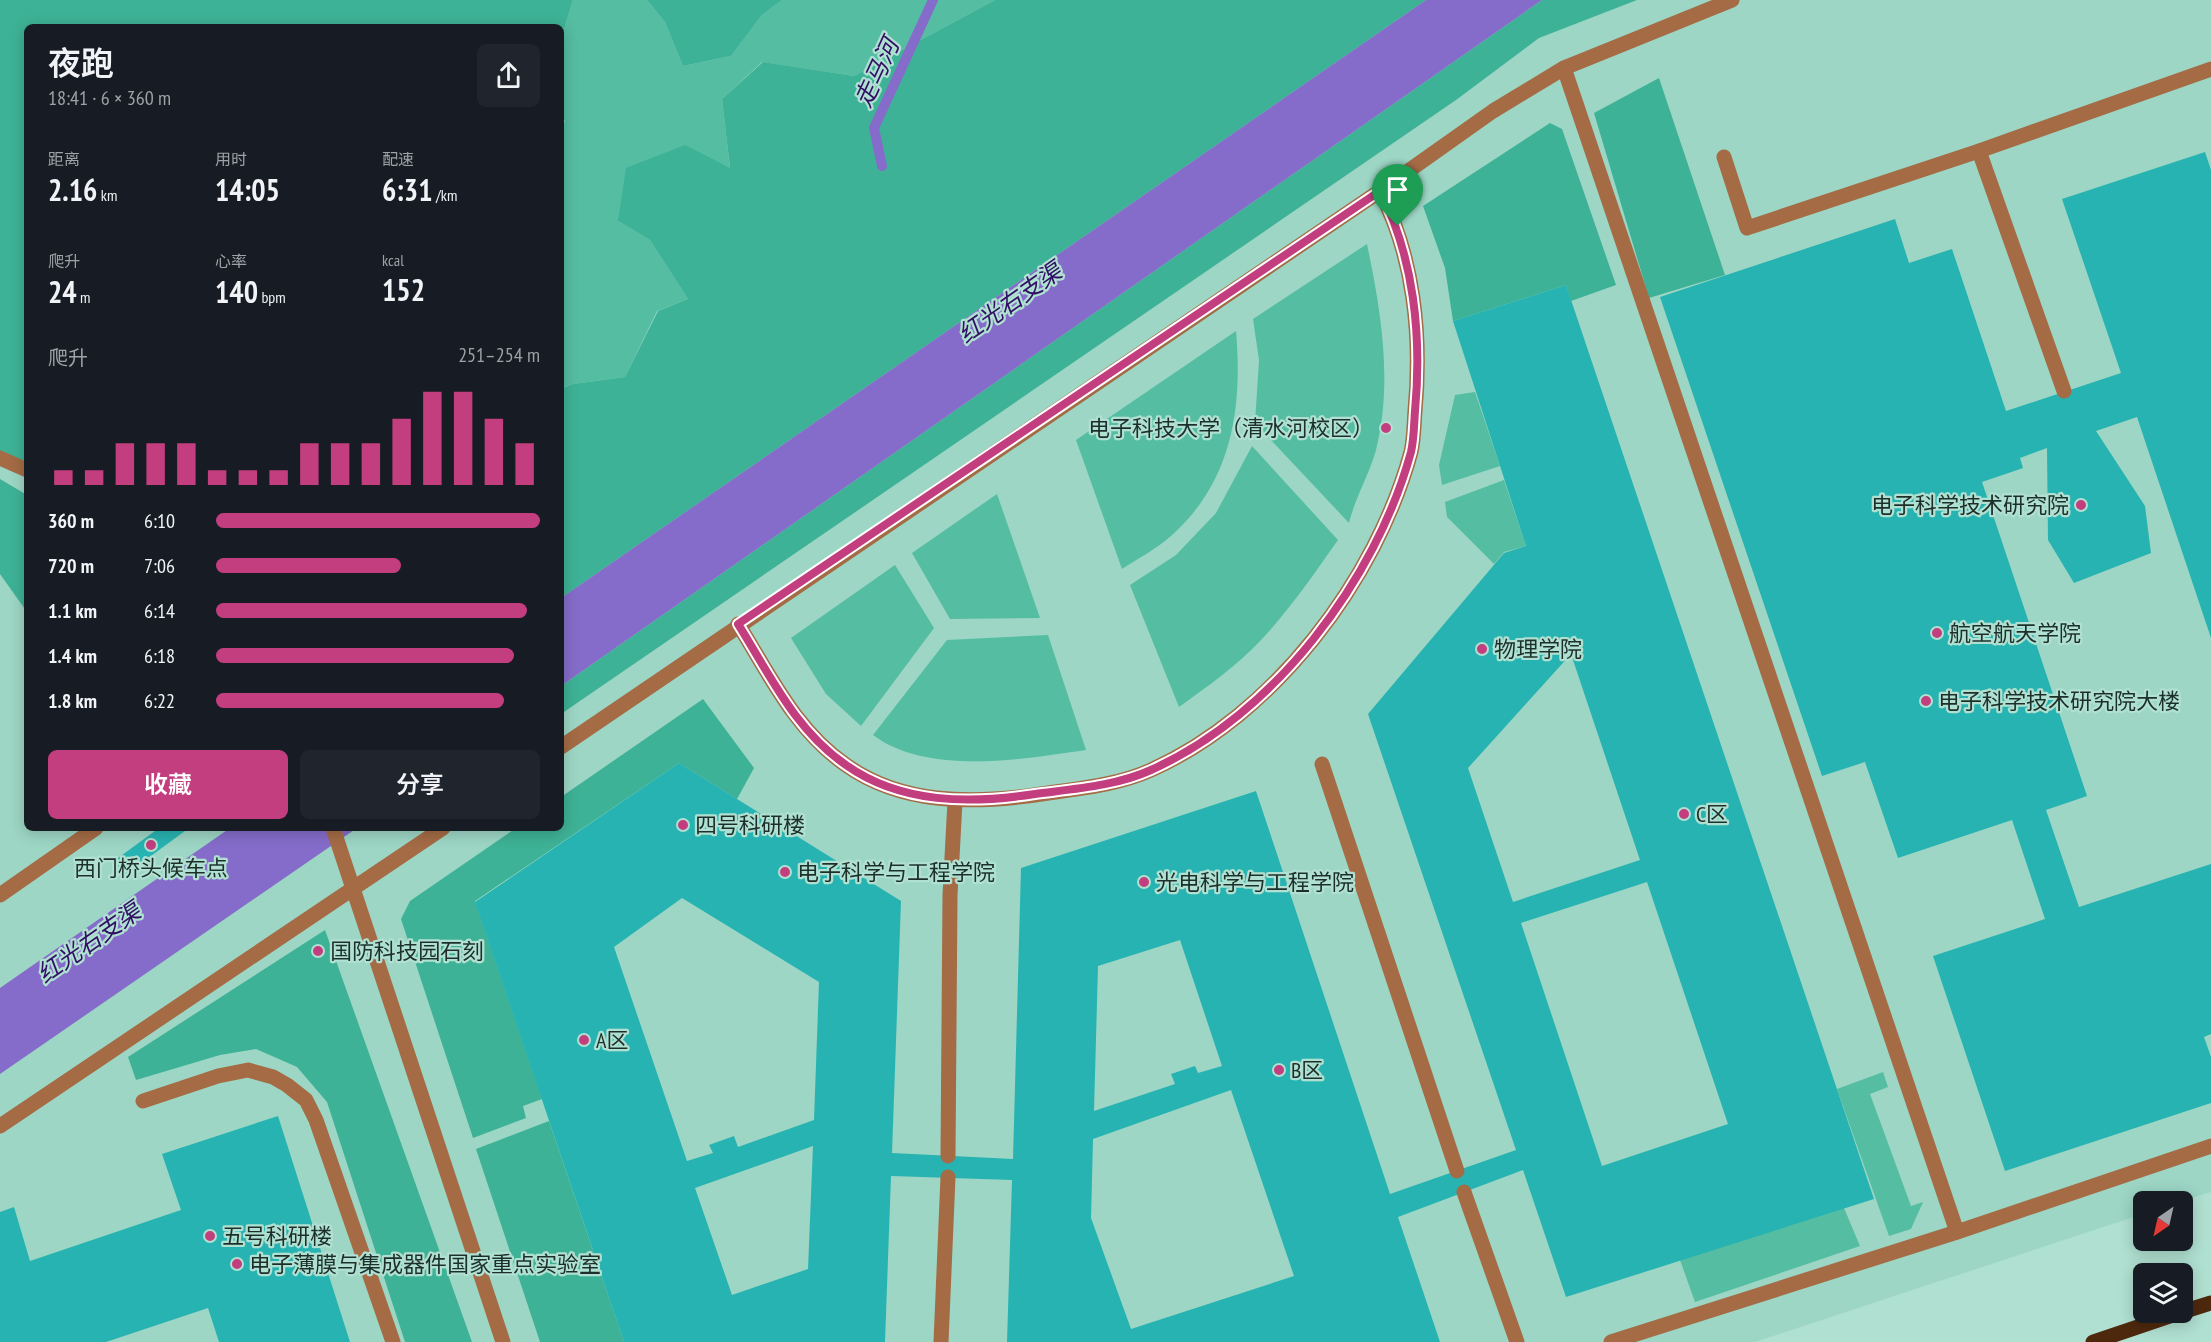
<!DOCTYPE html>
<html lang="zh">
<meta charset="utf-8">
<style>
:root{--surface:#171b24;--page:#20242c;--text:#f1f3f6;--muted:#9ea1a6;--accent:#c33e7f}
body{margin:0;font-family:"PT Sans Narrow","Noto Sans SC",sans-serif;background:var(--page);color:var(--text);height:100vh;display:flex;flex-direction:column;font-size:22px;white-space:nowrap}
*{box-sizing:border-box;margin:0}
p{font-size:20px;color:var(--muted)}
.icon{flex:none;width:33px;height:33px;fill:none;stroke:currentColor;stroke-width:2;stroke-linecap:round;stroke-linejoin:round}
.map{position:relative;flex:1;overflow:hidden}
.panel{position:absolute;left:24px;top:24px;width:540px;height:807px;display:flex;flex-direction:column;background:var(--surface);border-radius:9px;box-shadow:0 3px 15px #0003}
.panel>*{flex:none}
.needle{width:39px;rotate:214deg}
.tools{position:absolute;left:2133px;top:1191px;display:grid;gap:12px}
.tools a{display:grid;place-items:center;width:60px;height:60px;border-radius:9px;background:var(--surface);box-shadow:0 3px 15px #0003;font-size:30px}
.pin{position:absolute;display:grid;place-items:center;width:51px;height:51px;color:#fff;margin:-62px -26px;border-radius:50% 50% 50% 0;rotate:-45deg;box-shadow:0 0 6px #0007}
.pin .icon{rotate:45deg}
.round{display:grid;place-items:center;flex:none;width:63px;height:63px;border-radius:9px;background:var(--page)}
.headline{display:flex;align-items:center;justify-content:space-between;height:102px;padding:0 24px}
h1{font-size:33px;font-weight:600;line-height:45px}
.metrics{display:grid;grid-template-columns:repeat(3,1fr);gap:9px;height:102px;padding:6px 24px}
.metrics div{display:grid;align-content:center}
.metrics b{font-size:30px;font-weight:600}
.metrics small{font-size:16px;font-weight:400}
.metrics p{font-size:16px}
.chart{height:168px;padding:12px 24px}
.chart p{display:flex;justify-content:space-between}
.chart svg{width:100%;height:108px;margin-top:6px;stroke:var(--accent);stroke-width:6}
.primary-button{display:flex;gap:12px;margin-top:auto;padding:12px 24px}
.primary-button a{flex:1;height:69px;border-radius:9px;background:var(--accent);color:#fff;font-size:24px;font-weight:600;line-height:69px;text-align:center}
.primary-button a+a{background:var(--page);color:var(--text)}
ul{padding:0 24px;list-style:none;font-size:20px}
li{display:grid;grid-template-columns:96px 72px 1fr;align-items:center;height:45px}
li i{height:15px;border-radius:8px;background:var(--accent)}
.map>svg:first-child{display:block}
.built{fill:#9dd6c5;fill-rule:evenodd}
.green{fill:#55bda2}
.forest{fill:#3eb296}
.water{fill:#856cca}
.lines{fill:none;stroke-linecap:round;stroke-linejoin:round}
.stream{stroke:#856cca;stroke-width:10}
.building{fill:#27b3b1;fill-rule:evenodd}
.minor{stroke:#a46b45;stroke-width:15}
.major{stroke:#4d280d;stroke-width:15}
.route-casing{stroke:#fff;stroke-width:12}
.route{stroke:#c33e7f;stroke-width:8}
.poi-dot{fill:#c33e7f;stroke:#b0e0d1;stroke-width:2}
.labels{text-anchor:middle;stroke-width:4.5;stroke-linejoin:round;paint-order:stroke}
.poi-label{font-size:22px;fill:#1c2f2a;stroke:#b0e0d1;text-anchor:start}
.water-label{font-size:24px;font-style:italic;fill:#310f64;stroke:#b0e0d1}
</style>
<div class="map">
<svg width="2211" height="1342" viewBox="0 0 2211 1342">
<rect width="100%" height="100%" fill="#b0e0d1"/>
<path class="built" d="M0 0H2211V1192L2182 1201 2144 1202 2143 1214 1755 1342H0ZM27 27H561V828H27Z"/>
<g class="green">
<polygon points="573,0 647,0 665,22 683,66 731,56 762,15 782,0 995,0 854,76 762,62 722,99 730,169 618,221 650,240 688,299 657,311 625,377 573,384 561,389 561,124 565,122 561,111 561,39"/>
<path d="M1367 244C1381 311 1393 382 1376 450 1369 475 1355 498 1349 523L1255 423 1259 360 1253 319Z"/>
<path d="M1236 331C1243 411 1231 487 1165 541 1152 551 1136 560 1122 569L1076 440Z"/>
<polygon points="1475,392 1500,466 1442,485 1439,465 1455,395"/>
<path d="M1252 446 1338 540C1314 574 1290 609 1262 639 1237 666 1208 686 1179 707L1130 585 1176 555 1216 513Z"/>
<polygon points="1504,480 1526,546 1504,552 1494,564 1447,517 1445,502"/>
<polygon points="997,494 1040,618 950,619 912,553"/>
<polygon points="895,565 934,628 861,726 826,694 791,638"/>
<path d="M1048 635 1086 750C1023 759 928 776 873 735L947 640Z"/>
<polygon points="1883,1072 1888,1087 1870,1094 1911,1206 1923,1202 1911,1229 1889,1236 1837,1089"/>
<polygon points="1844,1208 1860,1246 1695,1302 1680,1260"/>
</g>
<g class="forest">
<polygon points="0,0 573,0 561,39 561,27 27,27 27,470 0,458"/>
<polygon points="647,0 782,0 762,15 731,56 683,66 665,22"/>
<polygon points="995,0 1426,0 561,598 561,389 573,384 625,377 658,311 688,299 650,240 618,221 626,168 685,145 730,168 722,99 763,62 854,76"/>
<polygon points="1542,0 1637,0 1539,38 1456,100 561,714 561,686"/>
<polygon points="1659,78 1725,275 1649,298 1594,113"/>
<polygon points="1550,123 1562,129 1616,285 1571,301 1566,285 1453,321 1445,268 1423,206"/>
<polygon points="0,479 27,495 27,612 0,574"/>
<polygon points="703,699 754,768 737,799 679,763 475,901 542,1099 523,1106 526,1118 473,1138 401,919 410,901 516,828 561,828 561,797"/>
<polygon points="325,930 472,1342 405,1342 327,1102 297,1067 256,1049 220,1055 136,1080 128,1057"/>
<polygon points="549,1121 624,1342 540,1342 476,1149"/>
</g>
<g class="water">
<polygon points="1426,0 1542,0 561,686 561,598"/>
<polygon points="230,828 357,828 0,1074 0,988"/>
</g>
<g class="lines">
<polyline class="stream" points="882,166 874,128 933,0"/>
</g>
<g class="building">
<polygon points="2205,152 2211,170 2211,638 2137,417 2096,431 2145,506 2151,553 2074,583 2048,540 2047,448 2020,458 2023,468 1982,482 2087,796 2046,810 2079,907 2211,864 2211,1034 2204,1037 2211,1057 2211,1103 2005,1171 1933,956 2045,919 2012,820 1898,858 1865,762 1822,776 1660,297 1895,219 1909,263 1952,249 2006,411 2121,373 2062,199"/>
<path d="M1566 285 1874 1199 1566 1297 1523 1170 1398 1217 1440 1342H1007L1012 1180 891 1176 885 1342H624L475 902 679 763 901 901 892 1153 1013 1159 1021 868 1256 791 1390 1194 1516 1150 1368 714 1504 553 1526 546 1453 321ZM1571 654 1640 860 1513 902 1468 768ZM1647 882 1728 1124 1602 1166 1521 923ZM682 898 819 982 814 1120 738 1147 734 1136 709 1145 713 1153 687 1161 614 947ZM1180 940 1222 1066 1198 1073 1195 1066 1171 1074 1175 1084 1094 1111 1098 966ZM1231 1090 1294 1276 1131 1329 1091 1218 1093 1139ZM813 1146 808 1269 732 1295 695 1188Z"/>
<polygon points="159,828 189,828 125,875 114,861"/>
<polygon points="278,1116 350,1342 219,1342 208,1308 106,1342 0,1342 0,1212 14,1207 30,1261 181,1210 162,1154"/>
</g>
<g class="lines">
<g class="minor">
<polyline points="1564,68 1957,1232"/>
<polyline points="1979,151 2064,391"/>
<polyline points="1724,157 1747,228 1979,151 2211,69"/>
<polyline points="0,458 27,470"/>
<path d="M738 624C770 675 795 730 846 765 901 804 970 804 1035 795 1073 789 1116 786 1151 770 1274 715 1376 580 1411 452 1414 439 1414 424 1415 411 1422 336 1414 257 1380 191"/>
<polyline points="561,747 1380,191 1493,111 1564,68 1732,0"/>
<polyline points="1322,764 1457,1171"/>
<polyline points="333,828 503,1342"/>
<polyline points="0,895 96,828"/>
<polyline points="143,1101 218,1076 248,1070 273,1077 287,1085 306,1100 316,1120 393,1342"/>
<polyline points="0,1126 443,828"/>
<polyline points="948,1156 950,895 955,801"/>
<polyline points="1464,1192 1517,1342"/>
<polyline points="941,1342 948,1177"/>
<polyline points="1611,1342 1957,1232 2211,1146"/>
</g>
<g class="major">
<polyline points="2182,1312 2211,1303"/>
<polyline points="2093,1342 2182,1312"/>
</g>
</g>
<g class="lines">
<g class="route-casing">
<path id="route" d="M1380 191C1414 257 1422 336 1415 411 1414 424 1414 439 1411 452 1376 580 1274 715 1151 770 1116 786 1073 789 1035 794 970 804 901 804 846 765 795 730 770 675 738 624Z"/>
</g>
<use href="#route" class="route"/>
</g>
<g class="poi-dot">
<circle cx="1386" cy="428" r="6"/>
<circle cx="2081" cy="505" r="6"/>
<circle cx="1937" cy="633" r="6"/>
<circle cx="1482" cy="649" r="6"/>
<circle cx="1926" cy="701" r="6"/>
<circle cx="1684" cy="814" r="6"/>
<circle cx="683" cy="825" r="6"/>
<circle cx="151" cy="845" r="6"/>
<circle cx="785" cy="872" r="6"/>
<circle cx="1144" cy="882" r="6"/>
<circle cx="318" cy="951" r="6"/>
<circle cx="584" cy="1040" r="6"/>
<circle cx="1279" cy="1070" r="6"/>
<circle cx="210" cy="1236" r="6"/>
<circle cx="237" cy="1264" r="6"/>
</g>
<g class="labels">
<g class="poi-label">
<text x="1374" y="436" text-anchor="end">电子科技大学（清水河校区）</text>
<text x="2069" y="513" text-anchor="end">电子科学技术研究院</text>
<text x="1949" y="641">航空航天学院</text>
<text x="1494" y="657">物理学院</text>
<text x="1938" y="709">电子科学技术研究院大楼</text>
<text x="1696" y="822">C区</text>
<text x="695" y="833">四号科研楼</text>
<text x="151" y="876" text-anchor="middle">西门桥头候车点</text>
<text x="797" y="880">电子科学与工程学院</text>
<text x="1156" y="890">光电科学与工程学院</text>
<text x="330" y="959">国防科技园石刻</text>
<text x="596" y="1048">A区</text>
<text x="1291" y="1078">B区</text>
<text x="222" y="1244">五号科研楼</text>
<text x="249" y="1272">电子薄膜与集成器件国家重点实验室</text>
</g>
<g class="water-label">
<text transform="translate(877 73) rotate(-65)" y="8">走马河</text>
<text transform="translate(1010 303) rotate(-35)" y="8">红光右支渠</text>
<text transform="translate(89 943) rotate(-35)" y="8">红光右支渠</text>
</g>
</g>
</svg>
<div class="tools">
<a><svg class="needle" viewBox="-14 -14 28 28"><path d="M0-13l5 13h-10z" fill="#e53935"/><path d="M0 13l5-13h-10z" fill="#9ea1a6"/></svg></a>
<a><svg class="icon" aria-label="layers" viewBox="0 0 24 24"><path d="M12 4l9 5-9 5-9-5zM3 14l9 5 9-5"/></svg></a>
</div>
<div class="pin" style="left:1398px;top:226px;background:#1e9e55"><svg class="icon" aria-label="arrive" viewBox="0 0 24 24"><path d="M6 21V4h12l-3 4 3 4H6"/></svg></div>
<section class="panel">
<div class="headline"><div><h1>夜跑</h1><p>18:41 · 6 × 360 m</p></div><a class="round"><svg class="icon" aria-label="share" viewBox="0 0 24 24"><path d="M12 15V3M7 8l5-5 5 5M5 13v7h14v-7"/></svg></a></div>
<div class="metrics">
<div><p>距离</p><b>2.16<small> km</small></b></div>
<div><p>用时</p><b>14:05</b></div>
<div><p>配速</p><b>6:31<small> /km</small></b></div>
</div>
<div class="metrics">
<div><p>爬升</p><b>24<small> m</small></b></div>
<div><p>心率</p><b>140<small> bpm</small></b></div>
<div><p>kcal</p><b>152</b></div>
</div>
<div class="chart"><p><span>爬升</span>251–254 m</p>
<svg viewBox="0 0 160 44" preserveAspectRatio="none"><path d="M5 44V38M15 44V38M25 44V27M35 44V27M45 44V27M55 44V38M65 44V38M75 44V38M85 44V27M95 44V27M105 44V27M115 44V17M125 44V6M135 44V6M145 44V17M155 44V27"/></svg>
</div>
<ul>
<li><b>360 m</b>6:10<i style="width:100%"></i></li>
<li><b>720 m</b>7:06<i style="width:57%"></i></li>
<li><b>1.1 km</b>6:14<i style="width:96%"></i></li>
<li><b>1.4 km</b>6:18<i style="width:92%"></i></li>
<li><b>1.8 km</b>6:22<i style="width:89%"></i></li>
</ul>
<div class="primary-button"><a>收藏</a><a>分享</a></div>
</section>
</div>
